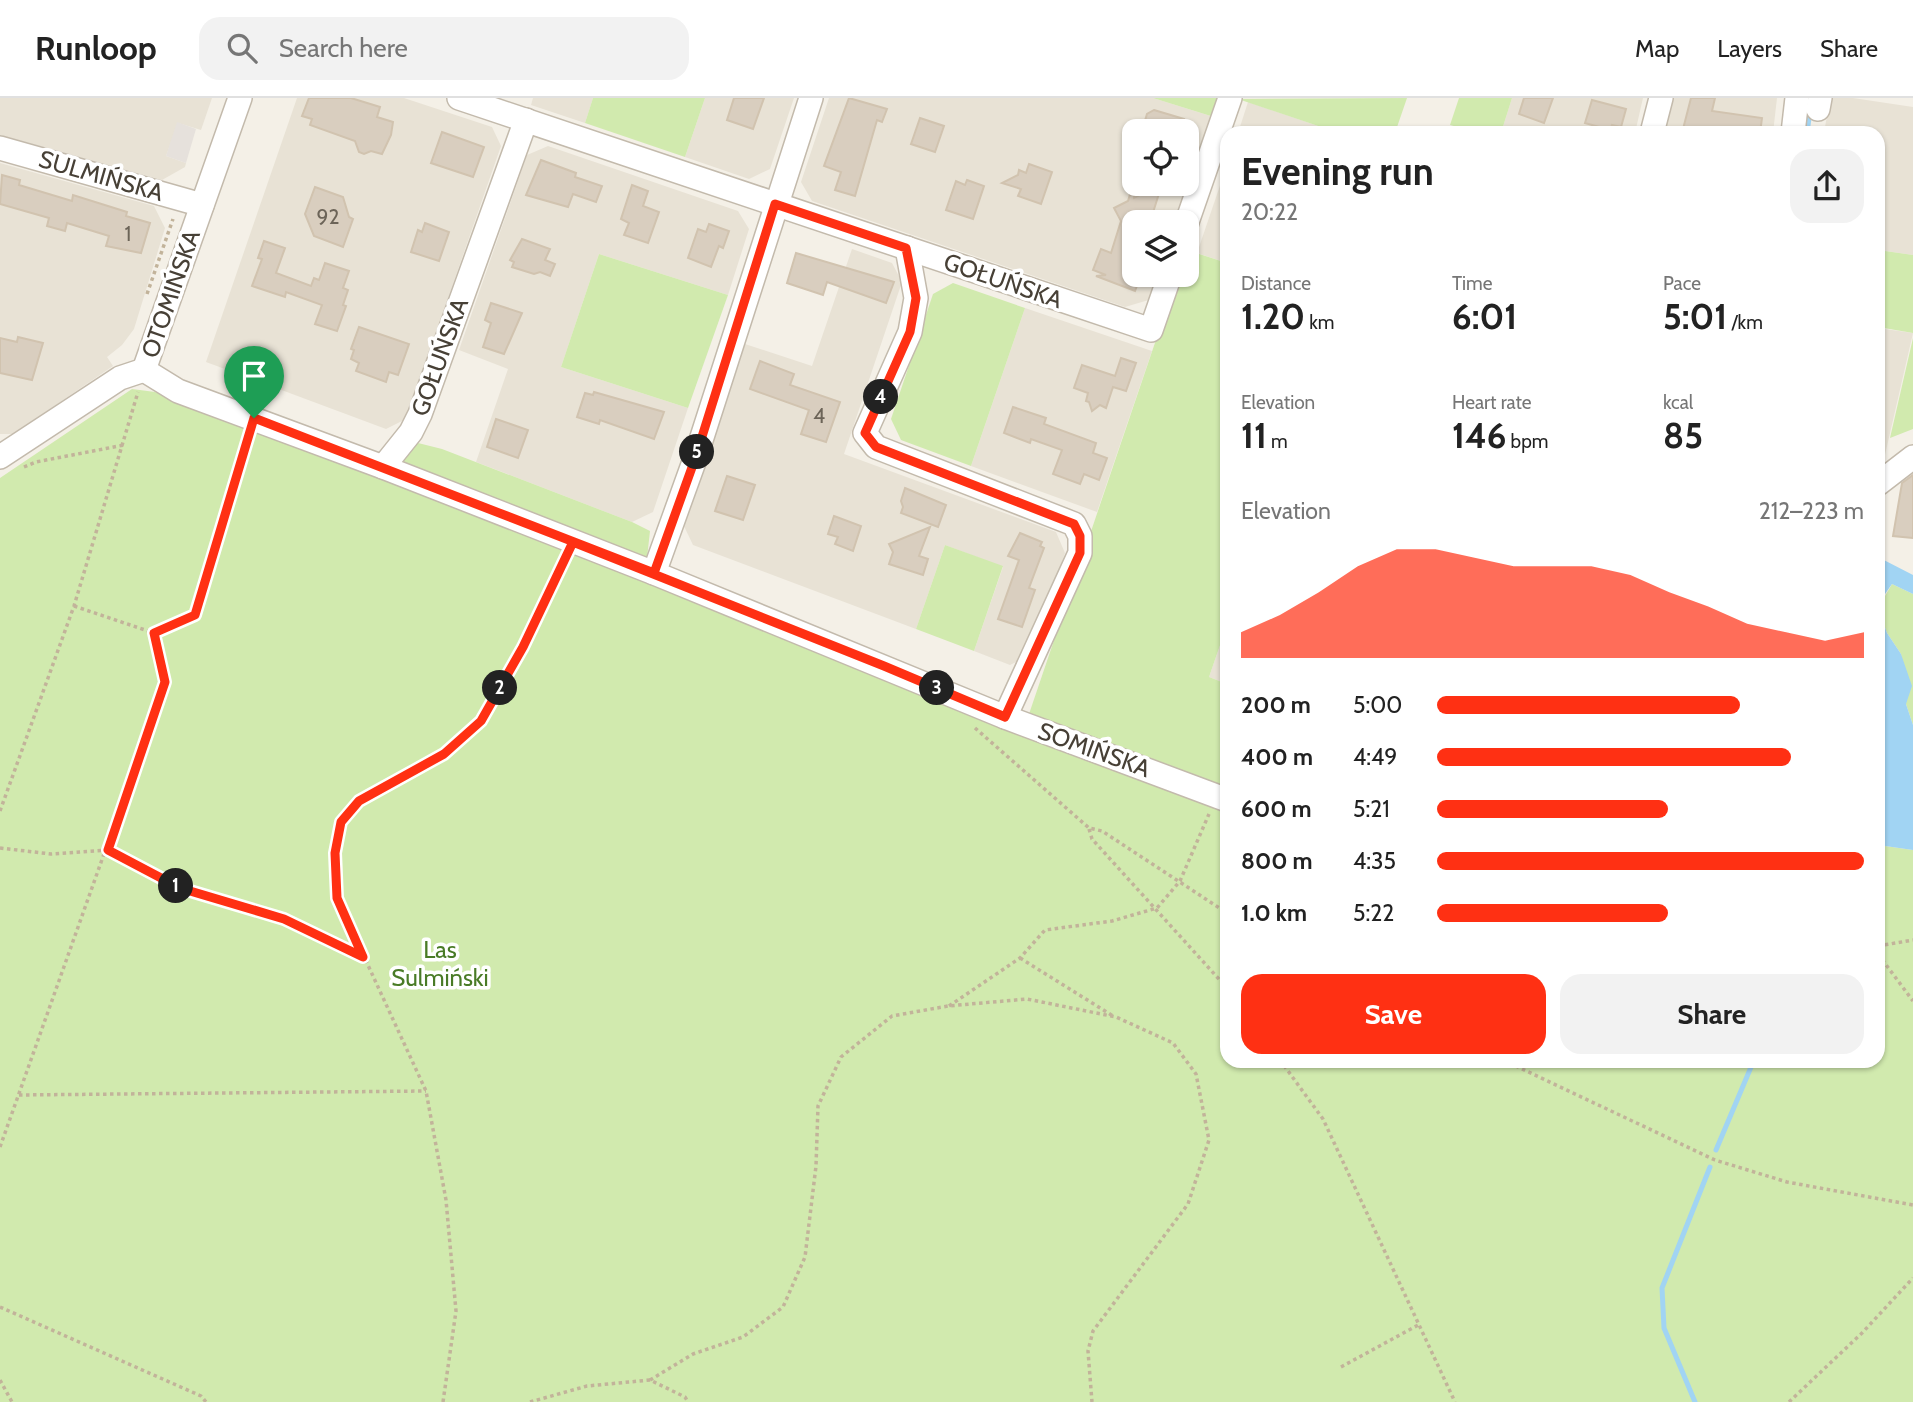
<!DOCTYPE html>
<meta charset="utf-8">
<style>
:root{--surface:#fff;--page:#f2f2f2;--text:#222;--muted:#767676;--line:#e0e0e0;--accent:#ff3013}
body{margin:0;font-family:Cabin,sans-serif;background:var(--page);color:var(--text);height:100vh;display:flex;flex-direction:column;font-size:26px;white-space:nowrap}
*{box-sizing:border-box;margin:0}
p{font-size:23px;color:var(--muted)}
.icon{flex:none;width:38px;height:38px;fill:none;stroke:currentColor;stroke-width:2;stroke-linecap:round;stroke-linejoin:round}
.map{position:relative;flex:1;overflow:hidden}
.drawer{position:absolute;left:1220px;top:28px;width:665px;height:942px;display:flex;flex-direction:column;background:var(--surface);border-radius:21px;box-shadow:0 2px 5px #0004}
.drawer>*{flex:none}
.buttons{position:absolute;left:1122px;top:21px;display:grid;gap:14px}
.buttons a{display:grid;place-items:center;width:77px;height:77px;border-radius:14px;background:var(--surface);box-shadow:0 2px 5px #0004;font-size:35px}
.pin{position:absolute;display:grid;place-items:center;width:60px;height:60px;color:#fff;margin:-72px -30px;border-radius:50% 50% 50% 0;rotate:-45deg;box-shadow:0 0 7px #0007}
.pin .icon{rotate:45deg}
.km{position:absolute;width:35px;height:35px;margin:-18px;border-radius:50%;background:#222;color:#fff;font-size:19px;line-height:35px;text-align:center}
.round{display:grid;place-items:center;flex:none;width:74px;height:74px;border-radius:21px;background:var(--page)}
.headline{display:flex;align-items:center;justify-content:space-between;height:119px;padding:0 21px}
h1{font-size:38px;font-weight:700;line-height:52px}
.metrics{display:grid;grid-template-columns:repeat(3,1fr);gap:10px;height:119px;padding:7px 21px}
.metrics div{display:grid;align-content:center}
.metrics b{font-size:35px;font-weight:700}
.metrics small{font-size:19px;font-weight:400}
.metrics p{font-size:19px}
.chart{height:196px;padding:14px 21px}
.chart p{display:flex;justify-content:space-between}
.chart svg{width:100%;height:126px;margin-top:7px;fill:var(--accent);opacity:.7}
.cta{display:flex;gap:14px;margin-top:auto;padding:14px 21px}
.cta a{flex:1;height:80px;border-radius:21px;background:var(--accent);color:#fff;font-size:28px;font-weight:700;line-height:80px;text-align:center}
.cta a+a{background:var(--page);color:var(--text)}
ul{padding:0 21px;list-style:none;font-size:23px}
li{display:grid;grid-template-columns:112px 84px 1fr;align-items:center;height:52px}
li i{height:18px;border-radius:9px;background:var(--accent)}
header{display:flex;align-items:center;gap:42px;box-sizing:border-box;height:98px;padding:0 35px;background:var(--surface);border-bottom:2px solid var(--line)}
header strong{font-size:33px}
nav{display:flex;gap:38px;margin-inline-start:auto;font-size:24px}
.search{width:490px;height:63px;background:var(--page);display:flex;align-items:center;gap:18px;box-sizing:border-box;padding:0 24px;border-radius:21px;color:var(--muted);font-size:26px}
.map>svg:first-child{display:block}
.residential{fill:#e8e2d5;fill-rule:evenodd}
.industrial{fill:#e6e1dc}
.green{fill:#d1eaae}
.water{fill:#a1d4f3}
.lines{fill:none;stroke-linecap:round;stroke-linejoin:round}
.stream{stroke:#a1d4f3;stroke-width:5}
.building{fill:#d9cebf;stroke:#d1c3af;stroke-width:2}
.minor-casing{stroke:#c3baac;stroke-width:26}
.path{stroke:#c2b39a;stroke-width:3.5;stroke-dasharray:3.5 3.5;stroke-linecap:butt}
.minor{stroke:#fff;stroke-width:23}
.route-casing{stroke:#fff;stroke-width:14}
.route{stroke:#ff3013;stroke-width:9}
.labels{text-anchor:middle;stroke-width:7;stroke-linejoin:round;paint-order:stroke}
.number-label{font-size:21px;fill:#6c6458}
.street-label{font-size:24px;fill:#474036;stroke:#fff}
.park-label{font-size:24px;fill:#497b26;stroke:#fff}
</style>
<header>
<strong>Runloop</strong>
<div class="search"><svg class="icon" aria-label="search" viewBox="0 0 24 24"><circle cx="10" cy="10" r="6"/><path d="M15 15l6 6"/></svg>Search here</div>
<nav><a>Map</a><a>Layers</a><a>Share</a></nav>
</header>
<div class="map">
<svg width="1913" height="1304" viewBox="0 0 1913 1304">
<rect width="100%" height="100%" fill="#f4f0e7"/>
<g class="residential">
<polygon points="0,0 212,0 201,32 178,25 166,58 186,65 185,69 162,82 0,37"/>
<polygon points="297,0 404,0 492,29 501,48 406,321 386,331 206,264"/>
<polygon points="533,0 593,0 585,25 531,7"/>
<polygon points="705,0 794,0 770,71 749,81 685,59"/>
<path d="M829 0H1153L1214 19 1179 124H1134V177H1161L1152 201 1125 209 812 103 801 84ZM1134 33H1186V86H1134Z"/>
<polygon points="1512,0 1643,0 1635,35 1501,35"/>
<polygon points="1672,0 1777,0 1773,35 1664,35"/>
<polygon points="1830,0 1853,0 1913,9 1913,157 1878,152 1878,35 1824,35"/>
<polygon points="1248,4 1339,35 1238,35"/>
<polygon points="548,48 738,113 749,131 728,197 599,156 561,269 688,310 653,414 632,424 476,364 508,271 459,252 527,57"/>
<polygon points="0,65 154,108 165,130 134,231 122,247 107,259 113,268 13,336 0,336"/>
<polygon points="1227,67 1227,165 1197,155"/>
<polygon points="852,151 892,165 902,184 844,356 1056,434 1065,455 1030,557 1010,567 974,553 1003,469 945,447 916,531 693,447 683,426 745,246 812,268"/>
<polygon points="1025,210 1152,253 1097,414 971,368"/>
<polygon points="1878,230 1913,235 1882,370 1878,371"/>
<polygon points="1227,527 1227,586 1209,579"/>
</g>
<polygon class="industrial" points="177,24 196,31 186,65 166,58"/>
<g class="green">
<polygon points="593,0 705,0 685,59 585,25"/>
<polygon points="1153,0 1221,0 1214,19"/>
<polygon points="1407,0 1395,35 1339,35 1238,1"/>
<polygon points="1459,0 1512,0 1501,35 1480,35 1450,27"/>
<polygon points="1187,152 1227,165 1227,527 1209,579 1227,586 1227,699 1028,619 1178,177 1186,177"/>
<polygon points="1878,152 1913,157 1913,235 1878,229"/>
<polygon points="599,156 728,197 688,310 561,269"/>
<polygon points="953,185 1025,210 971,368 901,342 891,321 933,196"/>
<polygon points="1913,240 1913,331 1890,340"/>
<polygon points="132,291 155,294 247,326 377,375 414,344 442,351 632,424 650,433 645,478 1227,712 1227,962 1878,962 1878,747 1913,752 1913,1304 0,1304 0,380"/>
<polygon points="945,447 1003,468 974,553 916,531"/>
<polygon points="1892,486 1913,496 1913,627 1906,606 1901,556 1887,535 1878,510"/>
</g>
<g class="water">
<polygon points="1878,459 1913,477 1913,496 1892,486 1878,506"/>
<polygon points="1878,510 1887,535 1901,556 1912,588 1906,606 1913,627 1913,752 1878,747"/>
</g>
<g class="lines">
<g class="stream">
<polyline points="1807,35 1810,13"/>
<polyline points="1716,1052 1754,962"/>
<polyline points="1695,1304 1664,1230 1662,1190 1710,1069"/>
</g>
</g>
<g class="building">
<polygon points="309,0 351,0 380,9 377,19 393,24 391,37 382,56 371,53 364,56 359,54 355,43 310,27 312,21 302,18"/>
<polygon points="734,0 764,0 753,31 727,22"/>
<polygon points="849,0 887,11 882,24 877,22 855,98 835,92 841,74 824,68"/>
<polygon points="1524,0 1553,0 1544,25 1519,16"/>
<polygon points="1691,0 1715,0 1712,13 1762,20 1760,35 1682,35"/>
<polygon points="1592,2 1626,11 1621,29 1612,27 1610,32 1585,25"/>
<polygon points="1154,12 1184,21 1180,33 1147,33 1144,26 1147,16"/>
<polygon points="920,20 944,28 935,54 911,46"/>
<polygon points="442,34 484,49 473,79 431,65"/>
<polygon points="541,62 576,75 575,79 602,88 596,104 573,96 568,109 526,97"/>
<polygon points="1029,66 1052,74 1041,106 1018,98 1021,91 1002,85 1018,77 1019,72 1026,75"/>
<polygon points="2,77 20,82 19,87 72,103 73,97 127,114 126,118 150,125 141,155 106,148 109,138 67,125 65,133 47,128 49,120 0,106"/>
<polygon points="967,82 984,88 973,121 946,112 956,83 965,87"/>
<polygon points="1162,86 1150,124 1134,124 1134,177 1141,177 1135,193 1096,178 1106,177 1093,172 1101,151 1111,155 1121,123 1114,110 1128,103 1131,93 1134,93 1134,100"/>
<polygon points="632,87 648,93 643,108 659,114 648,145 624,137 629,125 621,121"/>
<polygon points="315,89 343,99 349,119 353,121 343,149 314,138 305,116"/>
<polygon points="425,125 449,134 439,163 411,154 418,132 422,134"/>
<polygon points="709,126 729,133 723,150 719,148 711,169 688,160 698,131 706,134"/>
<polygon points="522,141 550,151 545,162 555,166 550,178 540,174 534,176 512,169 514,164 510,162"/>
<polygon points="264,143 285,150 276,175 311,188 314,180 319,182 325,165 349,173 343,190 348,192 343,207 346,208 337,233 315,226 322,207 286,194 285,199 252,188 262,161 258,160"/>
<polygon points="796,155 894,184 886,205 827,184 823,197 787,185"/>
<polygon points="491,205 522,215 504,256 483,249 491,225 485,222"/>
<polygon points="359,229 409,246 398,277 389,274 386,284 356,273 359,265 351,261 354,252 351,251"/>
<polygon points="18,239 43,245 32,282 0,275 0,240 17,244"/>
<polygon points="1121,260 1136,265 1126,293 1113,289 1106,310 1100,307 1092,313 1089,304 1086,303 1088,295 1074,290 1082,267 1115,278"/>
<polygon points="760,263 794,276 790,287 840,304 826,344 801,336 809,312 750,291"/>
<polygon points="594,294 664,314 654,341 600,322 599,326 577,319 585,295 593,297"/>
<polygon points="1013,309 1046,320 1044,326 1096,345 1093,355 1107,360 1099,382 1084,376 1080,386 1053,376 1062,352 1031,341 1030,345 1004,335"/>
<polygon points="496,321 528,332 518,360 487,349"/>
<polygon points="1913,377 1913,440 1893,438 1902,385"/>
<polygon points="727,378 755,387 743,422 715,413"/>
<polygon points="905,390 946,407 938,429 901,415 903,409 901,403"/>
<polygon points="834,418 861,428 853,453 835,446 838,439 828,436"/>
<polygon points="930,429 919,458 928,461 923,477 889,466 893,454 889,446"/>
<polygon points="1020,435 1042,444 1040,448 1044,450 1029,490 1035,492 1022,529 998,521 1019,462 1008,458"/>
</g>
<g class="lines">
<g class="minor-casing">
<g id="minor">
<polyline points="459,0 1151,232 1170,177"/>
<polyline points="1818,11 1820,0"/>
<polyline points="1652,35 1661,0"/>
<polyline points="1793,35 1797,0"/>
<polyline points="0,50 202,107"/>
<polyline points="1186,127 1230,0"/>
<polyline points="907,150 916,200 910,234 865,335 876,349 1074,426 1080,438 1080,455 1005,619"/>
<polyline points="144,272 178,293 383,369 654,475 1005,619 1227,702"/>
<polyline points="144,272 240,0"/>
<polyline points="0,359 120,280 144,272"/>
<polyline points="383,369 411,334 420,316 526,22"/>
<polyline points="1878,386 1913,359"/>
<polyline points="654,475 695,361 811,0"/>
</g>
</g>
<g class="path">
<polyline points="147,196 173,121"/>
<polyline points="24,369 36,364 124,347"/>
<polyline points="74,508 154,535"/>
<polyline points="975,630 1089,730 1102,733 1227,815"/>
<polyline points="0,713 74,508 138,294"/>
<polyline points="1089,731 1092,741 1227,890"/>
<polyline points="0,750 51,756 108,752 180,790 284,821 361,858"/>
<polyline points="1878,848 1913,842"/>
<polyline points="1878,856 1913,903"/>
<polyline points="1020,860 1113,918"/>
<polyline points="949,908 1020,860 1045,832 1112,823 1157,810 1180,783 1209,716"/>
<polyline points="1280,962 1323,1021 1455,1304"/>
<polyline points="1503,962 1715,1062 1787,1084 1913,1107"/>
<polyline points="19,997 426,993"/>
<polyline points="0,1049 165,584 154,535 195,517 248,338"/>
<polyline points="0,1209 201,1298 206,1304"/>
<polyline points="1341,1269 1420,1226"/>
<polyline points="0,1282 12,1304"/>
<polyline points="650,1282 693,1256 743,1239 783,1209 805,1159 816,1068 818,1008 841,959 892,918 948,908 1027,901 1116,919 1173,945 1196,976 1209,1042 1188,1106 1093,1233 1088,1253 1092,1304"/>
<polyline points="443,1304 456,1213 446,1102 426,993 337,800 335,755 341,724 359,703 444,656 481,623 523,549 564,461"/>
<polyline points="530,1304 587,1288 650,1282 685,1299 688,1304"/>
<polyline points="1789,1304 1862,1235 1913,1180"/>
</g>
<use href="#minor" class="minor"/>
</g>
<g class="lines">
<g class="route-casing">
<polyline id="route" points="254,320 195,517 154,535 165,584 108,752 180,790 284,821 363,859 337,800 335,755 341,724 359,703 444,656 481,623 523,549 573,444 884,568 1005,619 1080,455 1080,438 1074,426 876,349 865,335 910,234 916,200 906,150 775,106 695,361 654,475 254,320"/>
</g>
<use href="#route" class="route"/>
</g>
<g class="labels">
<g class="number-label">
<text x="328" y="126">92</text>
<text x="128" y="143">1</text>
<text x="819" y="325">4</text>
</g>
<g class="street-label">
<text transform="translate(101 78) rotate(16)" y="8">SULMIŃSKA</text>
<text transform="translate(1003 183) rotate(19)" y="8">GOŁUŃSKA</text>
<text transform="translate(171 196) rotate(-71)" y="8">OTOMIŃSKA</text>
<text transform="translate(440 259) rotate(-70)" y="8">GOŁUŃSKA</text>
<text transform="translate(1094 652) rotate(20)" y="8">SOMIŃSKA</text>
</g>
<g class="park-label">
<text x="440" y="860">Las<tspan x="440" dy="28">Sulmiński</tspan></text>
</g>
</g>
</svg>
<div class="buttons">
<a><svg class="icon" aria-label="locate" viewBox="0 0 24 24"><circle cx="12" cy="12" r="6"/><path d="M12 2v4M12 18v4M2 12h4M18 12h4"/></svg></a>
<a><svg class="icon" aria-label="layers" viewBox="0 0 24 24"><path d="M12 4l9 5-9 5-9-5zM3 14l9 5 9-5"/></svg></a>
</div>
<div class="pin" style="left:254px;top:320px;background:#1e9e55"><svg class="icon" aria-label="arrive" viewBox="0 0 24 24"><path d="M6 21V4h12l-3 4 3 4H6"/></svg></div>
<b class="km" style="left:176px;top:788px">1</b>
<b class="km" style="left:500px;top:590px">2</b>
<b class="km" style="left:937px;top:590px">3</b>
<b class="km" style="left:881px;top:299px">4</b>
<b class="km" style="left:697px;top:354px">5</b>
<section class="drawer">
<div class="headline"><div><h1>Evening run</h1><p>20:22</p></div><a class="round"><svg class="icon" aria-label="share" viewBox="0 0 24 24"><path d="M12 15V3M7 8l5-5 5 5M5 13v7h14v-7"/></svg></a></div>
<div class="metrics">
<div><p>Distance</p><b>1.20<small> km</small></b></div>
<div><p>Time</p><b>6:01</b></div>
<div><p>Pace</p><b>5:01<small> /km</small></b></div>
</div>
<div class="metrics">
<div><p>Elevation</p><b>11<small> m</small></b></div>
<div><p>Heart rate</p><b>146<small> bpm</small></b></div>
<div><p>kcal</p><b>85</b></div>
</div>
<div class="chart"><p><span>Elevation</span>212–223 m</p>
<svg viewBox="0 0 160 44" preserveAspectRatio="none"><path d="M0 44V35L10 29L20 21L30 12L40 6L50 6L60 9L70 12L80 12L90 12L100 15L110 21L120 26L130 32L140 35L150 38L160 35V44z"/></svg>
</div>
<ul>
<li><b>200 m</b>5:00<i style="width:71%"></i></li>
<li><b>400 m</b>4:49<i style="width:83%"></i></li>
<li><b>600 m</b>5:21<i style="width:54%"></i></li>
<li><b>800 m</b>4:35<i style="width:100%"></i></li>
<li><b>1.0 km</b>5:22<i style="width:54%"></i></li>
</ul>
<div class="cta"><a>Save</a><a>Share</a></div>
</section>
</div>
